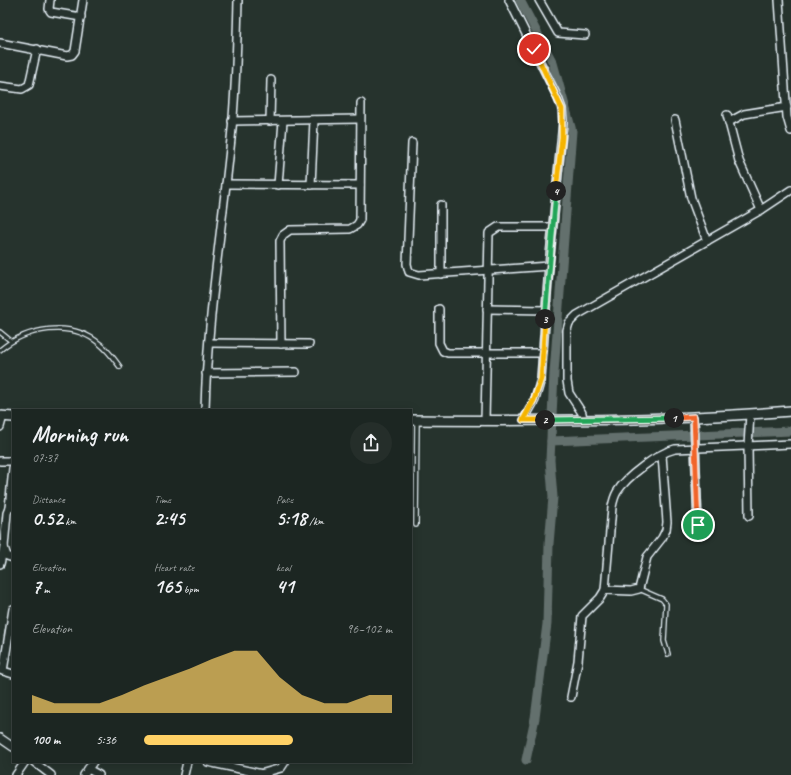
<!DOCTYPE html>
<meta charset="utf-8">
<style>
:root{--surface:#1c2622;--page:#252e2a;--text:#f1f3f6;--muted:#a0a5a5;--line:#3a4340;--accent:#ffd166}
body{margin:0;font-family:Caveat,sans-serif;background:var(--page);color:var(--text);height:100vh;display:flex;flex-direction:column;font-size:15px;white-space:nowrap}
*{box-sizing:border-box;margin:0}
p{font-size:13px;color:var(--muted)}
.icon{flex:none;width:22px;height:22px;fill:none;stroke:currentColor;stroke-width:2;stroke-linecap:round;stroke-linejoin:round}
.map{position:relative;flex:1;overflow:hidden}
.side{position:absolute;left:12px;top:409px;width:400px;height:354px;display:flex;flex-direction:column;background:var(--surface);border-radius:0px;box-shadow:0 2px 10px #0003,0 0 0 1px var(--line)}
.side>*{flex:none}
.pin{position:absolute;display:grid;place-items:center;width:34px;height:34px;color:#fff;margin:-17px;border:2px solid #fff;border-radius:50%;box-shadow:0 1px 4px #0007}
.km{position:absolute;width:20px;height:20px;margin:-10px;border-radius:50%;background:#222;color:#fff;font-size:11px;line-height:20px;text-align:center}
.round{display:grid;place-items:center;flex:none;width:42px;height:42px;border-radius:21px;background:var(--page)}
.summary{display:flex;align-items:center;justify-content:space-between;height:68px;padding:0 20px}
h1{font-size:22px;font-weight:700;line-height:30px}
.stats{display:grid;grid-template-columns:repeat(3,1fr);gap:6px;height:68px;padding:4px 20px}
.stats div{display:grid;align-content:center}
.stats b{font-size:20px;font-weight:700}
.stats small{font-size:11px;font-weight:400}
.stats p{font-size:11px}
.chart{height:112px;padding:8px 20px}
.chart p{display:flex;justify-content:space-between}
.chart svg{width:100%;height:72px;margin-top:4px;fill:var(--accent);opacity:.7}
ul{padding:0 20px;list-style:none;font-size:13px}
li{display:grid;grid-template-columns:64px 48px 1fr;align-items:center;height:30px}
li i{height:10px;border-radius:5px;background:var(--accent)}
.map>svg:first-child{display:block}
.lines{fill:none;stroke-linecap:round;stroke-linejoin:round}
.canal{stroke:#636f6d;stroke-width:9}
.service-casing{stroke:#e8f1f8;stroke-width:6}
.minor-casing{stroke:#e8f1f8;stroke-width:10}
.tertiary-casing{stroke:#e8f1f8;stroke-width:12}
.service{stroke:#26332d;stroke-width:3.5}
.minor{stroke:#26332d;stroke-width:7}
.tertiary{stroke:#26332d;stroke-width:9}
.split-1-casing{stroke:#fff;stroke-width:8}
.split-2-casing{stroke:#fff;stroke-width:8}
.split-3-casing{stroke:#fff;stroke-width:8}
.split-4-casing{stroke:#fff;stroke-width:8}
.split-5-casing{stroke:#fff;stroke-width:8}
.split-1{stroke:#f0652b;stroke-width:5}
.split-2{stroke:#22a559;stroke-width:5}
.split-3{stroke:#f5b400;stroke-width:5}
.split-4{stroke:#22a559;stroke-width:5}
.split-5{stroke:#f5b400;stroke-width:5}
</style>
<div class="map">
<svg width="791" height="775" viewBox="0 0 791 775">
<rect width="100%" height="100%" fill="#26332d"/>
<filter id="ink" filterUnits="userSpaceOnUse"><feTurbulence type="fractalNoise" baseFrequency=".025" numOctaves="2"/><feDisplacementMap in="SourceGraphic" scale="8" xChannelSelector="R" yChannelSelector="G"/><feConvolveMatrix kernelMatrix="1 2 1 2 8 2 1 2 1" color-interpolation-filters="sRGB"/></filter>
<g filter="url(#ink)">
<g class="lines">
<g class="canal">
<polyline points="520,0 553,63 572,131 554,373 550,460 553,497 549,544 547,624 535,718 526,760"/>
<polyline points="551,441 791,431"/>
</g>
<g class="service-casing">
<g id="service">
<polyline points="0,332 11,341"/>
<path d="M0 350C26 328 71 319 100 344 108 350 114 359 120 367"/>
<polyline points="416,525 417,421"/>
<polyline points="639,589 662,599 666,604 664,641 668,654"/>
</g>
</g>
<g class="minor-casing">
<g id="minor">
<polyline points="50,0 49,9 51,12 81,17"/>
<polyline points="509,0 558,98 562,109 563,122 549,266 541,379 535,400 523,421"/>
<polyline points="539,0 558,33 585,35"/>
<polyline points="779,0 787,117 791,131"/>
<polyline points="0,43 67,56 72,55 75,51 83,0"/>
<polyline points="0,86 22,89 29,85 37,49"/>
<polyline points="727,115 739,161 761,210"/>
<polyline points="675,120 691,198 707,241"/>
<polyline points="232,121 360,119"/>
<polyline points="270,121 271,80"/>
<polyline points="729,122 744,114 787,107"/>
<polyline points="412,143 407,264 409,272 419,275 549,266"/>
<polyline points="226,184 360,185"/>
<polyline points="278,185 283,121"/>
<polyline points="311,185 314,120"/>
<polyline points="441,274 441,205"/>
<polyline points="439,309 439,343 443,351 448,353 543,353"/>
<polyline points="487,309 545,310"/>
<polyline points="209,343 309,344"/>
<polyline points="281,344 280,241 283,235 290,230 350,229 357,225 360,220 361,103"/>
<polyline points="206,373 296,372"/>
<path d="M205 410C207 319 222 229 231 139 236 93 237 46 238 0"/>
<polyline points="694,417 698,525"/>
<polyline points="583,419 582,413 569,393 567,381 567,330 569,323 577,315 761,210 791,190"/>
<polyline points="485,421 489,233 498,227 552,227"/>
<polyline points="0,427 3,416"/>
<polyline points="0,461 13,461"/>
<polyline points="13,507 9,508 7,513 4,547 7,556 13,558"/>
<polyline points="9,508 13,468"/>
<polyline points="749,516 748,446 750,414"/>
<polyline points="0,564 4,547"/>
<polyline points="605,590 631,591 639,589 647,557 662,538 666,530 667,522 662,455"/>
<polyline points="0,670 13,674"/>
<polyline points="3,671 13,609"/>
<path d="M571 697 578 661 582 616 600 598 605 590 612 507C613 502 614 497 617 492 626 477 658 453 675 449L791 444"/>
<polyline points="0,738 13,747"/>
<polyline points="34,762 51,775"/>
<polyline points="208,762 267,775"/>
<polyline points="88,769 99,775"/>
<polyline points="260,774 281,768 285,762"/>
<polyline points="16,775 25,762"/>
<polyline points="84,775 93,762"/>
<polyline points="184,775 187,762"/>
</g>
</g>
<g class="tertiary-casing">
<g id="tertiary">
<polyline points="0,416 13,417"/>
<path d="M411 420C538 421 665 421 791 411"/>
</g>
</g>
<use href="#service" class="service"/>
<use href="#minor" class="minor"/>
<use href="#tertiary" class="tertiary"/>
</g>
</g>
<g class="lines" filter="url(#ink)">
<g class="split-1-casing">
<polyline id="split-1" points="674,418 694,417 698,525"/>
</g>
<g class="split-2-casing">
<polyline id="split-2" points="545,420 674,418"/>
</g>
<g class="split-3-casing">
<polyline id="split-3" points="545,319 541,379 534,400 523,420 545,420"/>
</g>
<g class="split-4-casing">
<polyline id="split-4" points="545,319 556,191"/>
</g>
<g class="split-5-casing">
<polyline id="split-5" points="534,49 562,109 562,137 556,191"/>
</g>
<use href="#split-1" class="split-1"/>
<use href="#split-2" class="split-2"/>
<use href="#split-3" class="split-3"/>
<use href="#split-4" class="split-4"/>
<use href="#split-5" class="split-5"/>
</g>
</svg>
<div class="pin" style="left:698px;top:525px;background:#1e9e55"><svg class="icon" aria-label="arrive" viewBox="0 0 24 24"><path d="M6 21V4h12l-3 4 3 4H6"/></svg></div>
<div class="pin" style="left:534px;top:49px;background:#d93025"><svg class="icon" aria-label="check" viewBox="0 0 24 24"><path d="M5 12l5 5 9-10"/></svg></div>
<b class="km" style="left:674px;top:418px">1</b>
<b class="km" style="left:545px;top:420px">2</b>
<b class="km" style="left:545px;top:319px">3</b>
<b class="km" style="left:556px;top:191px">4</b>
<section class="side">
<div class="summary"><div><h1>Morning run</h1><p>07:37</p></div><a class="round"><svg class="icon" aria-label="share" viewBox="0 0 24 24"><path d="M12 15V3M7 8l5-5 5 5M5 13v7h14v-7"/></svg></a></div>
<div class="stats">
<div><p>Distance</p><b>0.52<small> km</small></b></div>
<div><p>Time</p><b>2:45</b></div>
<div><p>Pace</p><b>5:18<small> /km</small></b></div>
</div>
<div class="stats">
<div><p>Elevation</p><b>7<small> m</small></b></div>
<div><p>Heart rate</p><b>165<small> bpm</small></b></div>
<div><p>kcal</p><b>41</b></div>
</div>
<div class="chart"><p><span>Elevation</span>96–102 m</p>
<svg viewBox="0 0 160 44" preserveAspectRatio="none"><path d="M0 44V33L10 38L20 38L30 38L40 33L50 27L60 22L70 17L80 11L90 6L100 6L110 22L120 33L130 38L140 38L150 33L160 33V44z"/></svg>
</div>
<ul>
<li><b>100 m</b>5:36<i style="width:60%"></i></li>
</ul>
</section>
</div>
